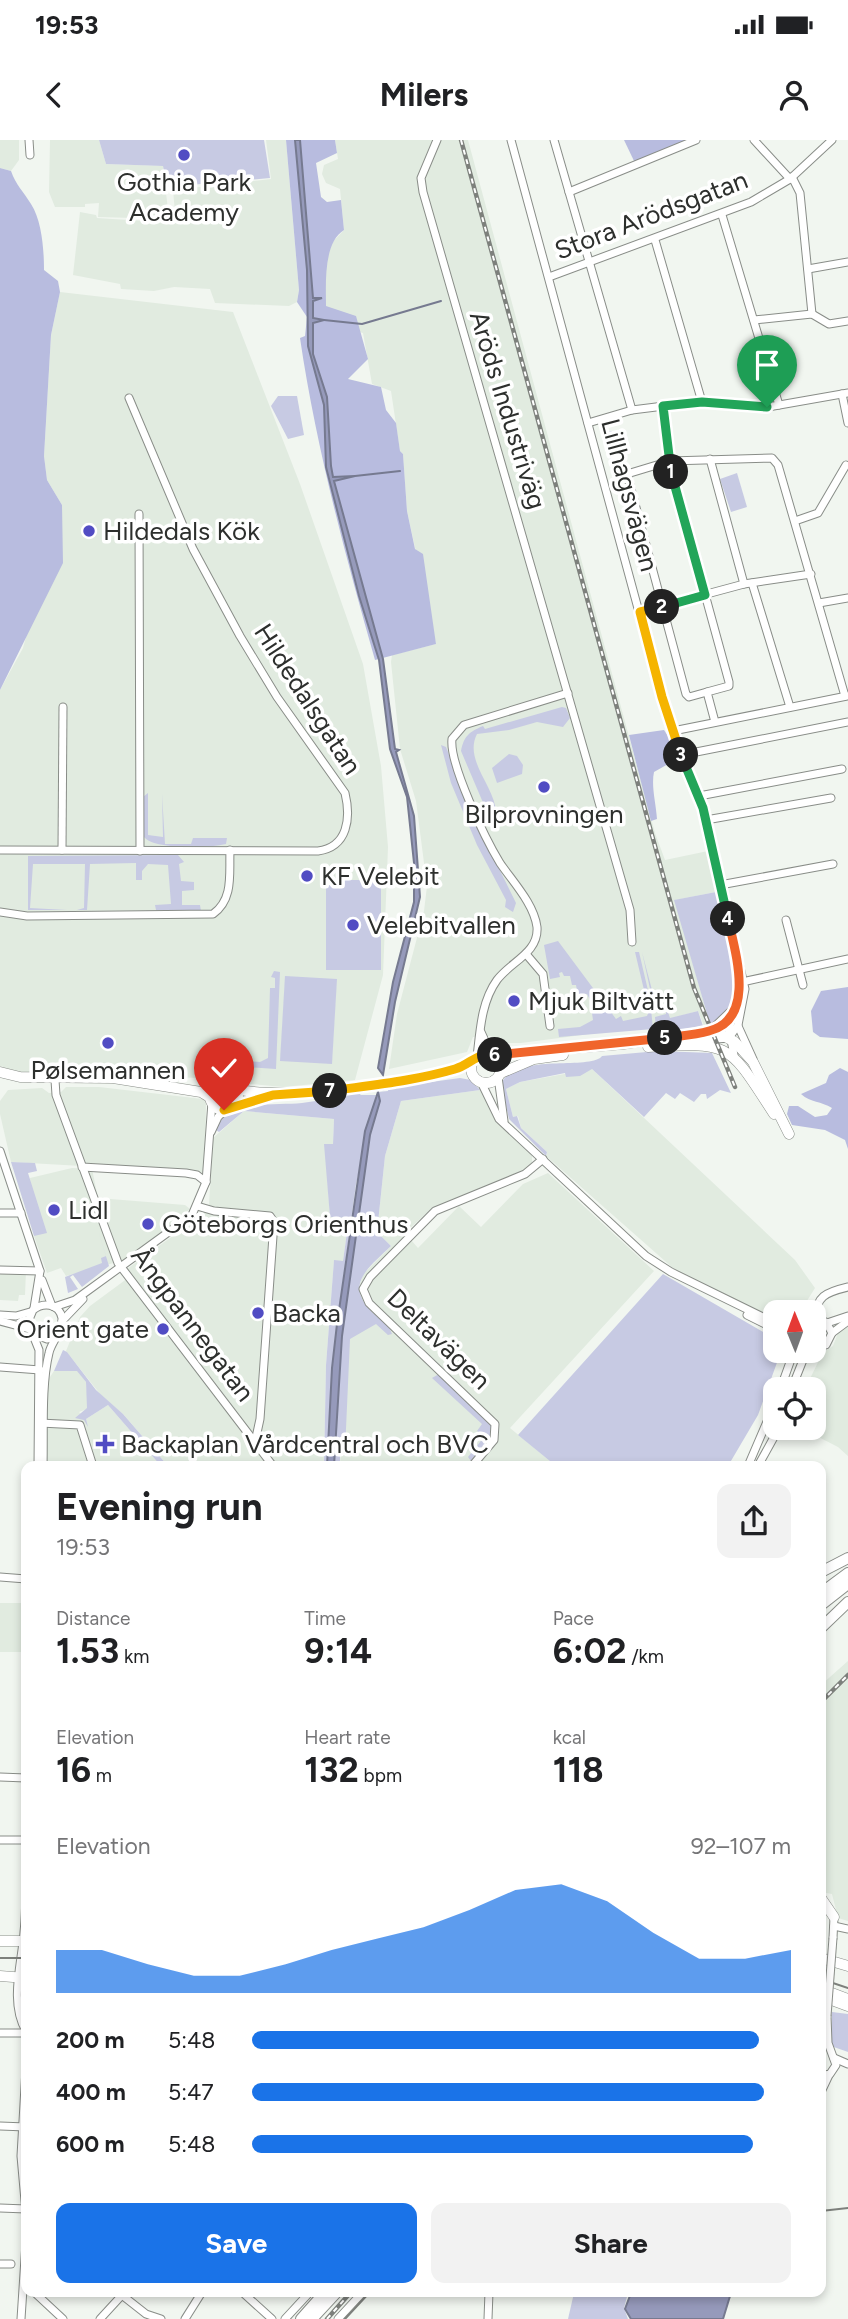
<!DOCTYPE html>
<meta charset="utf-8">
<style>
:root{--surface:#fff;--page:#f2f2f2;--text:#202124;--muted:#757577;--accent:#1a73e8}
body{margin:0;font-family:Figtree,sans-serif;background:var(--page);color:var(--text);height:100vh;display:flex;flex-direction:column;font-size:26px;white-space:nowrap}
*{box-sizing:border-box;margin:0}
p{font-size:23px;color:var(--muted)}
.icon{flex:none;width:38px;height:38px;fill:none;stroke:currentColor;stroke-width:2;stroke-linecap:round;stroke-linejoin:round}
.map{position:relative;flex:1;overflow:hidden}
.details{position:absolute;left:21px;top:1321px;width:805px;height:836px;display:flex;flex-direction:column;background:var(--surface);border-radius:14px;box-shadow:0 4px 10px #0003}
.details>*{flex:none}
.needle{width:46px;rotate:359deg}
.tools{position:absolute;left:763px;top:1160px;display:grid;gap:14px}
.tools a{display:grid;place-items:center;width:63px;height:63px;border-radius:14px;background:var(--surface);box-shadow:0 4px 10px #0003;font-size:35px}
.pin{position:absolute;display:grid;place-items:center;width:60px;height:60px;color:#fff;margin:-72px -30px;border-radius:50% 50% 50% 0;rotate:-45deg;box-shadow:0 0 7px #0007}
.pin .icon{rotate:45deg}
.km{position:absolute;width:35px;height:35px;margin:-18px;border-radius:50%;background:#222;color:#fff;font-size:19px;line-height:35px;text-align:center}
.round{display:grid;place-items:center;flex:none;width:74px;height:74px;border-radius:14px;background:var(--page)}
.summary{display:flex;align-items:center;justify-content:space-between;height:119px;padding:0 35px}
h1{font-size:38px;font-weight:700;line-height:52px}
.figures{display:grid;grid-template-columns:repeat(3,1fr);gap:10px;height:119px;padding:7px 35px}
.figures div{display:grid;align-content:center}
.figures b{font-size:35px;font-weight:700}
.figures small{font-size:19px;font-weight:400}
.figures p{font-size:19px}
.chart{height:196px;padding:14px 35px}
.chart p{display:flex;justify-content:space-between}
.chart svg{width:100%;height:126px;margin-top:7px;fill:var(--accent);opacity:.7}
.cta{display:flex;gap:14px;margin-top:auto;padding:14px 35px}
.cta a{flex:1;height:80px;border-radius:14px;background:var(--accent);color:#fff;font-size:28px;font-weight:700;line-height:80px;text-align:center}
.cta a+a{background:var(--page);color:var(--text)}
ul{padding:0 35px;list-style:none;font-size:23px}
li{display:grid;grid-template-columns:112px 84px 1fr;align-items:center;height:52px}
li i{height:18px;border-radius:9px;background:var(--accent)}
.status{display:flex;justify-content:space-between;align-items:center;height:49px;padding:0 35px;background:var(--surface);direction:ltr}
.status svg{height:19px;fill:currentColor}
header{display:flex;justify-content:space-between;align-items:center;height:91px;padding:0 35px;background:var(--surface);font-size:32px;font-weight:700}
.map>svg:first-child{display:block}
.built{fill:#e1ebe0}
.green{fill:#c7cae3}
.forest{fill:#b8bcdf}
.water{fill:#969abb;stroke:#767a90;stroke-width:2}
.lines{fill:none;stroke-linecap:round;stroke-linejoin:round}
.stream{stroke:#767a90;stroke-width:2}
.minor-casing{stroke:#898d88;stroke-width:9}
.major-casing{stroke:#898d88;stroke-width:11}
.highway-casing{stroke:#898d88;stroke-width:12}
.minor{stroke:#fff;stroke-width:7}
.major{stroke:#fff;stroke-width:10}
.highway{stroke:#fff;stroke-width:10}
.tram{stroke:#7d807c;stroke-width:2}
.rail-casing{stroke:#7d807c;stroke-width:4.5}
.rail{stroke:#fff;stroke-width:2;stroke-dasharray:5;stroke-linecap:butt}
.minor-bridge-casing{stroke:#898d88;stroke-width:9;stroke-linecap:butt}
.minor-bridge{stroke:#fff;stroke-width:7}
.split-1-casing{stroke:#fff;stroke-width:14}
.split-2-casing{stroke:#fff;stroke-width:14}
.split-3-casing{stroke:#fff;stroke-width:14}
.split-4-casing{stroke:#fff;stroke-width:14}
.split-5-casing{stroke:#fff;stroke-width:14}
.split-6-casing{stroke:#fff;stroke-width:14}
.split-7-casing{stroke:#fff;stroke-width:14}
.split-8-casing{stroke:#fff;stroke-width:14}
.split-1{stroke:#22a559;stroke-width:9}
.split-2{stroke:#22a559;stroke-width:9}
.split-3{stroke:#f5b400;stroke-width:9}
.split-4{stroke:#22a559;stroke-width:9}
.split-5{stroke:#f0652b;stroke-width:9}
.split-6{stroke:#f0652b;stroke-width:9}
.split-7{stroke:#f5b400;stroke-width:9}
.split-8{stroke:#f5b400;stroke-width:9}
.poi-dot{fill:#514cc3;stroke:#fff;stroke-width:2.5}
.labels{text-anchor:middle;stroke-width:7;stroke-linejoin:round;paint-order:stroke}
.poi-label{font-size:26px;fill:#2d2f2d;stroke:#fff;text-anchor:start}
.street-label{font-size:26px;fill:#2d2f2d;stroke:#fff}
</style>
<div class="status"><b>19:53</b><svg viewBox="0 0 49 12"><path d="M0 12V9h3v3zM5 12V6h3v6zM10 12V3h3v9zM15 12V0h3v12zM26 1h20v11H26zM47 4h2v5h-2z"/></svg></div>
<header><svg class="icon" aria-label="back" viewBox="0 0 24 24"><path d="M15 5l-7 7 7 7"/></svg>Milers<svg class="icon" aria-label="person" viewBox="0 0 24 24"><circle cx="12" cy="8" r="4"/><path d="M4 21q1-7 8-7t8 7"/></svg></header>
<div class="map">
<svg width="848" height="2179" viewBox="0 0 848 2179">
<rect width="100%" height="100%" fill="#f1f6f0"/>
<g class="built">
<polygon points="0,0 19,0 19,20 11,31 0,28"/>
<polygon points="50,0 99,0 106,24 163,26 169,79 98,77 99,63 85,64 85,67 55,67 49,52"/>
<polygon points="266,0 286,0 299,150 297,162 289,166 215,163 210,149 174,147 154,151 121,149 120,144 73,135 80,72 96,75 97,78 176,83 173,50 271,39"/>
<polygon points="335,0 468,0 655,693 665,720 708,711 716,752 675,760 710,884 704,886 698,871 636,888 521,903 502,903 491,896 473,897 467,912 389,929 397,874 424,771 427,746 416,661 400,609 391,522 392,515 436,504 407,371 403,314 400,311 391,251 372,244 363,193 321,182 325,110 344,90 340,49 326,43 322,34 324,25 338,19"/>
<polygon points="60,152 233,172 300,344 363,524 381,626 388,707 383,835 355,940 283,947 250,944 230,932 211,931 201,938 22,933 0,926 0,550 23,508 62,365 47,340 44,316 51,195"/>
<polygon points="592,929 795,1120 815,1148 800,1172 775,1172 775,1179 674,1129 546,1016 547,1012 521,988 518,976 513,977 506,949 520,942"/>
<polygon points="66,947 99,947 203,959 206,963 205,1033 11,1022 0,974 0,961 8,950 42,948 49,953 61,952"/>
<polygon points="480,950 495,979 532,1013 532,1023 521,1033 431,1069 405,1093 418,1108 459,1066 481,1087 523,1044 548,1033 654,1131 510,1288 556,1326 340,1326 347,1200 359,1158 359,1147 363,1134 391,1106 377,1092 385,1016 401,961"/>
<polygon points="244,971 334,979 333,1004 325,1004 330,1077 349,1078 343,1121 334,1121 326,1225 324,1326 263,1326 259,1321 251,1326 168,1326 124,1275 100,1254 66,1211 80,1177 90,1166 132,1135 127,1129 199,1077 209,1065 213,998"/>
<polygon points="72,1028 92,1029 98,1058 185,1065 190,1069 128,1119 66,1136 61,1128 47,1133 34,1096 30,1038"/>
<polygon points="0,1129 26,1131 25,1155 19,1155 18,1161 0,1160"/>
<polygon points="848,1186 848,1316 838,1307 801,1288 814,1288 814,1250 805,1249 823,1212 833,1206 839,1190"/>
<polygon points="77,1230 86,1242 87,1253 87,1269 79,1272 86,1279 108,1265 161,1326 44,1326 48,1240 54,1231"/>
<polygon points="0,1463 26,1463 26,1510 23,1512 0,1512"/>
<polygon points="848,1521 848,1781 838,1778 832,1754 821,1752 821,1545"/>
</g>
<g class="green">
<polygon points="99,0 264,0 270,38 167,47 163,26 106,24"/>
<polygon points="278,256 297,256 304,295 288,299 271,266"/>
<polygon points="612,291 622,330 614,334 602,292"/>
<polygon points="737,333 747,367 731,372 720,339"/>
<path d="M562 567 566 568 570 578 563 587 537 582 509 590 477 594C461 625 508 656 493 686L461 611C464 596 469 592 483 586L485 589Z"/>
<polygon points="441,605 446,607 473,676 516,763 513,772 505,767 506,760 477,705 451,643"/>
<polygon points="509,614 517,616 523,625 522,634 497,643 492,628"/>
<path d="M148 653V695L163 697 162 654 165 704H191L193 698H227L226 704C210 708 154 710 144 697L143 657Z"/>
<polygon points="178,715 184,722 179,724 181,741 194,742 194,750 182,751 182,765 200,765 201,771 156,770 155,765 171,764 168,725 148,724 142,731 142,740 136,740 136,723 90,724 87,770 77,770 84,768 85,724 33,724 30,768 67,770 28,770 28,716"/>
<rect x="326" y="740" width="55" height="90"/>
<path d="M716 752C722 763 723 777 725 789 731 818 746 871 710 884L674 760Z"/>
<polygon points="558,801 616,879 621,876 623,881 647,876 649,871 635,812 639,812 650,859 653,889 559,897 558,889 580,887 593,880 592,873 596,871 587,854 574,855 577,851 576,845 572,845 570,836 564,836 562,832 559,833 560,837 550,839 544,805"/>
<polygon points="642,812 657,869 667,869 670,878 698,871 703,886 671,891 656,889 655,877 666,874 666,871 655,872"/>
<polygon points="274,831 280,832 276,929 230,926 229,920 260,922 268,918 270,848 275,848 275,838 271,837"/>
<polygon points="285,836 337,839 332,924 280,921"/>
<path d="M658 911 712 913 731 953 720 950 707 959 706 954H701L694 962 680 953 675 959 666 953 644 977 592 929 580 936 566 937 565 933 520 942 506 949 513 977 517 976 521 988 547 1012 546 1016 509 979 501 944C514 912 591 931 602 916Z"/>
<path d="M460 938 471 940 480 950 401 961 385 1016 377 1092 391 1106C367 1129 344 1145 373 1173 380 1179 389 1185 392 1194L388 1195 376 1184 350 1199 345 1311 340 1315V1326H334L342 1196 370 995 380 961 378 952 388 951V948Z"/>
<path d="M357 952 361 955H376L356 1044 337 1184 332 1228 327 1326H324L326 1225 334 1120 343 1121 349 1078 330 1077 324 1004H333L334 979 244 971 219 992 216 990C227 958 276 966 302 963 320 961 339 956 357 952Z"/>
<polygon points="11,1022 35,1023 37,1031 28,1033 47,1093 34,1096"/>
<polygon points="97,1087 109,1126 82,1147 73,1135 70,1137 78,1149 68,1153 65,1137 102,1123 101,1118 106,1116"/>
<polygon points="663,1134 772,1197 775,1211 779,1211 779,1217 758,1275 728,1326 556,1326 518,1295"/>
<polygon points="63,1210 67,1212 96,1250 123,1274 168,1326 161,1326 108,1265 86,1279 88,1287 84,1280 75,1278 87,1268 86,1242 77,1231 54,1231"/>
<polygon points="439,1234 491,1284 491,1297 471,1321 468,1317 484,1297 477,1291 482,1284 432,1238"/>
<polygon points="832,1872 848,1874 848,1912 831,1906"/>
<polygon points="574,2153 628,2153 624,2168 628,2179 568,2179"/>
</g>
<g class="forest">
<path d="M286 0H335L337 13 316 23 321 57 327 62 341 60 344 90C323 103 326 144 326 166L356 176 368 219 348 239 381 247 386 270 396 283 400 311 403 314 407 371 415 409 423 414 436 504 375 520C345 414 316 307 300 198L305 196 307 177 297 162 299 150Z"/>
<polygon points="624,0 689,0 635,23"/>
<path d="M0 28 11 31C16 45 23 51 31 64 42 81 44 110 44 130L58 141 60 152 51 195 44 316 47 340 62 365 63 423 0 550Z"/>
<path d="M664 590 675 607 677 619 654 632C651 646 656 663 657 679L651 681 629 595Z"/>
<polygon points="848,847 848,899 820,897 813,892 811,871 821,851"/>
<path d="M840 928 848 932V1009L845 1000 825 990 792 985 787 974 789 966H798L815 977 827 975 832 968C821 961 811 963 801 954L826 943 829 935Z"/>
</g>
<g class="water">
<polygon points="295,0 300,0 313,158 322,158 313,161 313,178 324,180 313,183 313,214 327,257 331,326 333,337 355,336 334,341 383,519 395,609 399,610 396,612 414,676 420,757 395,862 383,935 378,928 393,842 414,762 414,723 407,657 390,609 379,520 359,456 326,327 324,265 308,206 307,130"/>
<polygon points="378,952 380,961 370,995 342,1196 334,1326 327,1326 332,1228 337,1184 365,991"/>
<polygon points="707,2152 730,2156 723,2179 631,2179 625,2169 631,2153"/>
</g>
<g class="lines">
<g class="stream">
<polyline points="324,180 362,184 441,161"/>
<polyline points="355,336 400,331"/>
</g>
<g class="minor-casing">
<g id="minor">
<polyline points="29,0 30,15"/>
<polyline points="437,0 421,38 423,52 630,770 632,802"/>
<polyline points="511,0 662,557 706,680 745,849 738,885 729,898 679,902"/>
<polyline points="554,0 632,270"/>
<polyline points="754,0 790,39"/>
<polyline points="792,37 800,53 812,174"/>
<polyline points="569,52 696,0"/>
<polyline points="722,75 779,265"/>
<polyline points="655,100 702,262"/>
<polyline points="808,129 848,122"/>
<polyline points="549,137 751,62 790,39 832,0"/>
<polyline points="754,180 812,174 829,184 848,181"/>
<polyline points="842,254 848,283"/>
<polyline points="663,266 671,330 729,542 729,546 707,552 715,582"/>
<polyline points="588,283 632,270 672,265 702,262 768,267 848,253"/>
<polyline points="710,319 744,444"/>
<polyline points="139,374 140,711"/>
<polyline points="795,381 818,373 846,325"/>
<polyline points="752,443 790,567"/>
<polyline points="819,463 848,458"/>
<polyline points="640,472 744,444 811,434"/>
<polyline points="707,552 689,557 686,554 627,334 670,321 772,318 778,325 845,556"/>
<polyline points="673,591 847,556"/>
<polyline points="681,615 848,582"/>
<polyline points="699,656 842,629"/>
<polyline points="706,680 831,658"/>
<path d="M0 710 318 711C348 707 351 678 345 653L277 557 240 496 193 409 129 258"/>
<polyline points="62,710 63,567"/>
<polyline points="720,745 833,724"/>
<path d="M0 772 27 776 213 774C234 759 229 733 230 710"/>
<polyline points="786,780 803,845"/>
<polyline points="526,814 543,834 550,886"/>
<polyline points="742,842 848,819"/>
<polyline points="738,886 753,919"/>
<polyline points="710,891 733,869"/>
<polyline points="481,892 491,914"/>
<polyline points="734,915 729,890 742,842"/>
<path d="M477 917C480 892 481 862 497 840 510 822 539 813 537 787 534 764 513 742 500 723 486 700 449 624 452 599L464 585 568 553"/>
<polyline points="498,937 504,981"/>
<polyline points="55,940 56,955 118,1123 273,1326"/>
<polyline points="481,942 499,979 646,1116 671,1132 775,1183"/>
<polyline points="211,992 218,977 226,969"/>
<polyline points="0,1011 40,1131 34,1168"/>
<polyline points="82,1027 186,1033 197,1035 206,1042"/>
<polyline points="197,1066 214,1071 270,1076 274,1082 260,1279 255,1302"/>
<polyline points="0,1073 21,1073"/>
<polyline points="0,1130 40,1131"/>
<polyline points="42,1140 52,1166"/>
<polyline points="54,1167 75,1160 192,1075 206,1042 212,962"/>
<polyline points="0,1175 16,1176 30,1172"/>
<polyline points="747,1175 775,1189"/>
<polyline points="0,1181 30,1189"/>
<polyline points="62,1181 83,1159"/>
<path d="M816 1181C814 1156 827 1152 848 1147"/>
<polyline points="827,1183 848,1176"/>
<polyline points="832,1193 848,1181"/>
<polyline points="33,1195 39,1210 38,1326"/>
<polyline points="814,1205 826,1205 832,1193 826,1182 814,1181"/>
<polyline points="0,1227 40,1230"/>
<polyline points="780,1250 794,1211"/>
<polyline points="791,1250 805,1215 809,1211"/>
<polyline points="40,1283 80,1285 93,1326"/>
<path d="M43 1326C44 1292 41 1246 49 1213 51 1202 64 1190 62 1178 59 1163 43 1162 33 1170L28 1182 34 1194 47 1199 57 1194"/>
<polyline points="472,1326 494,1300 495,1284 369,1163 363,1149 370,1137 435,1071 525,1034 543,1019"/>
<polyline points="748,1326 775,1263"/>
<polyline points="758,1326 779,1288"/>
<polyline points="0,1437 26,1439"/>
<polyline points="0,1637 26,1638"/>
<polyline points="0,1700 26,1700"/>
<path d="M26 1736C26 1754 26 1773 24 1792 22 1823 9 1862 26 1891"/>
<polyline points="834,1786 848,1789"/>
<polyline points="833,1798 834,1777"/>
<polyline points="0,1893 26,1893"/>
<polyline points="821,1907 826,1893"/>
<polyline points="834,1918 848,1924"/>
<polyline points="26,1929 21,2016 26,2072"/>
<polyline points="821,1936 830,1934 836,1925 828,1903 827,1876"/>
<polyline points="821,1952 829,1935"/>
<polyline points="0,1986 26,1987"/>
<polyline points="0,2068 26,2069"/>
<polyline points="0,2124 11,2124"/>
<polyline points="34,2152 63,2179"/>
<polyline points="118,2152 146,2174 161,2179"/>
<polyline points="242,2152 272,2179"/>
<polyline points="21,2179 26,2103"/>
<polyline points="100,2179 123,2154"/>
<polyline points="185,2179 202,2152"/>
<polyline points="285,2179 310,2152"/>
<polyline points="338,2179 363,2152"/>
<polyline points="488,2179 489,2152"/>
</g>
</g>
<g class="major-casing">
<g id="major">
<path d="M648 907C732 902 728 903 774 974"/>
<circle cx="486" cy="928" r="15"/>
<polyline points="493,915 623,904 704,892 720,894 735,902 753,922 789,994"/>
<polyline points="0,932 20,937 113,938 201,952 211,958"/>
<polyline points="501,933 534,919 563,915"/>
<circle cx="224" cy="956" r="14"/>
<path d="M237 949C278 961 440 944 474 920"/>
<polyline points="235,965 266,957"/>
<polyline points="821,1758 834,1777"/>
<polyline points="0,1801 26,1801"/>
<polyline points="821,1818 848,1826"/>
<polyline points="0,1836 26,1838"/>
<polyline points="821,1849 848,1859"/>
<polyline points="821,1856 848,1866"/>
</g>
</g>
<g class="highway-casing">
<g id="highway">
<polyline points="821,1432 848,1418"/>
<polyline points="821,1453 848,1433"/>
<polyline points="821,1465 848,1444"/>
<polyline points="821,1488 848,1462"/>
<polyline points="301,2179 325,2152"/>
<polyline points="312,2179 337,2152"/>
</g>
</g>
<use href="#minor" class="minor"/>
<use href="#major" class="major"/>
<use href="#highway" class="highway"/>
<g class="tram">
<polyline points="0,1818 26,1818"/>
<polyline points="821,1839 848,1848"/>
<polyline points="821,2071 848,2068"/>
<polyline points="345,2179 370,2152"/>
</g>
<g class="rail-casing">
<g id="rail">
<polyline points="461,0 694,848 735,947"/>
<polyline points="821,1562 848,1535"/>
<polyline points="327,2179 351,2152"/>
</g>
</g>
<use href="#rail" class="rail"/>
<g class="minor-bridge-casing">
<polyline id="minor-bridge" points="827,1876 833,1798"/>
</g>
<use href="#minor-bridge" class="minor-bridge"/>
</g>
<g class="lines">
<g class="split-1-casing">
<polyline id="split-1" points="671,332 663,266 702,262 767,267"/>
</g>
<g class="split-2-casing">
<polyline id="split-2" points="662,467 705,455 671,332"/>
</g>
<g class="split-3-casing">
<polyline id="split-3" points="662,467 640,472 662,557 681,615"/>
</g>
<g class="split-4-casing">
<polyline id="split-4" points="681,615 703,668 728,779"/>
</g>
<g class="split-5-casing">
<path id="split-5" d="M665 898C679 896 695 895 709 891 757 879 735 811 728 779"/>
</g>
<g class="split-6-casing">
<polyline id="split-6" points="495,915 665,898"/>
</g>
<g class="split-7-casing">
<path id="split-7" d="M330 951C372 945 414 941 455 929 470 925 478 911 495 915"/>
</g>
<g class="split-8-casing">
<polyline id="split-8" points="224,970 273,955 330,951"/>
</g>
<use href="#split-1" class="split-1"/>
<use href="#split-2" class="split-2"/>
<use href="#split-3" class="split-3"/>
<use href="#split-4" class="split-4"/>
<use href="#split-5" class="split-5"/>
<use href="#split-6" class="split-6"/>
<use href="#split-7" class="split-7"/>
<use href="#split-8" class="split-8"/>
</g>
<g class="poi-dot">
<circle cx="184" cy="15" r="7"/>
<circle cx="89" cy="391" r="7"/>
<circle cx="544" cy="647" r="7"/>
<circle cx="307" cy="736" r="7"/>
<circle cx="353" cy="785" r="7"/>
<circle cx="514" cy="861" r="7"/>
<circle cx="108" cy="903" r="7"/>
<circle cx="54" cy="1070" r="7"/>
<circle cx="148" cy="1084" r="7"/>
<circle cx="258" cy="1173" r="7"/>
<circle cx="163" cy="1189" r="7"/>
<path d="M101.5 1293.5h7v7h7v7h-7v7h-7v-7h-7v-7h7z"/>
</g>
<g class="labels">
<g class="poi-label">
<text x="184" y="51" text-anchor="middle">Gothia Park<tspan x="184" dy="30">Academy</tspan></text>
<text x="103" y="400">Hildedals Kök</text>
<text x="544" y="683" text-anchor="middle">Bilprovningen</text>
<text x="321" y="745">KF Velebit</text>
<text x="367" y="794">Velebitvallen</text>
<text x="528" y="870">Mjuk Biltvätt</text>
<text x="108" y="939" text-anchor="middle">Pølsemannen</text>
<text x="68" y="1079">Lidl</text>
<text x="162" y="1093">Göteborgs Orienthus</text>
<text x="272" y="1182">Backa</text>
<text x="149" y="1198" text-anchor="end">Orient gate</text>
<text x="121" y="1313">Backaplan Vårdcentral och BVC</text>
</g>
<g class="street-label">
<text transform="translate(651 75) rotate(-21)" y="9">Stora Arödsgatan</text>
<text transform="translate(508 270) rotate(73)" y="9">Aröds Industriväg</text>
<text transform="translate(630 355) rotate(75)" y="9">Lillhagsvägen</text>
<text transform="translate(308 559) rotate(57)" y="9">Hildedalsgatan</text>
<text transform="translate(193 1184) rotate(53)" y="9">Ångpannegatan</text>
<text transform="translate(439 1199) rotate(44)" y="9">Deltavägen</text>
</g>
</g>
</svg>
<div class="tools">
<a><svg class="needle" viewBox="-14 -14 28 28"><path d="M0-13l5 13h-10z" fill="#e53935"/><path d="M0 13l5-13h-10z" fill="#757577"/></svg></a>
<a><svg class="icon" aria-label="locate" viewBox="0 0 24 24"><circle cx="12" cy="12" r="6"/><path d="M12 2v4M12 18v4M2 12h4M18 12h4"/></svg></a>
</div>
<div class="pin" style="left:767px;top:267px;background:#1e9e55"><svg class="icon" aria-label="arrive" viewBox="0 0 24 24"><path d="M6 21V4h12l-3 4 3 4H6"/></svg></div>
<div class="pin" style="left:224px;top:970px;background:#d93025"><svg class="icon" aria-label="check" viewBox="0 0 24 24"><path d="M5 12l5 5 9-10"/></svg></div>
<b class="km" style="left:671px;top:332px">1</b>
<b class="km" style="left:662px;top:467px">2</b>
<b class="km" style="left:681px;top:615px">3</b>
<b class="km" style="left:728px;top:779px">4</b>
<b class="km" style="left:665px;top:898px">5</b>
<b class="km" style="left:495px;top:915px">6</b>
<b class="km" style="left:330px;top:951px">7</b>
<section class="details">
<div class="summary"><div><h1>Evening run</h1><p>19:53</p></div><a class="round"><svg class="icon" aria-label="share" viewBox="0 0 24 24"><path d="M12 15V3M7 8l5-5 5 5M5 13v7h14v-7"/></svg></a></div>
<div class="figures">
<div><p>Distance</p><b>1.53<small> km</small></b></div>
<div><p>Time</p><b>9:14</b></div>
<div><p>Pace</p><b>6:02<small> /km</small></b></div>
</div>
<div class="figures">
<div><p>Elevation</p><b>16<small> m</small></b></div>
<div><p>Heart rate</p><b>132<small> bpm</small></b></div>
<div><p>kcal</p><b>118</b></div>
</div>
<div class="chart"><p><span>Elevation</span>92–107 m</p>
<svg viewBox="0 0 160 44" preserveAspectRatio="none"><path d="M0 44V29L10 29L20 34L30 38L40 38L50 34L60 29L70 25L80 21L90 15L100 8L110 6L120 12L130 23L140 32L150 32L160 29V44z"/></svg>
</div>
<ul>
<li><b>200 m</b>5:48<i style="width:94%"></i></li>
<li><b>400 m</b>5:47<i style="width:95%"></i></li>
<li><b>600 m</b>5:48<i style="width:93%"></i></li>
</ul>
<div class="cta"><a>Save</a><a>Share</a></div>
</section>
</div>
